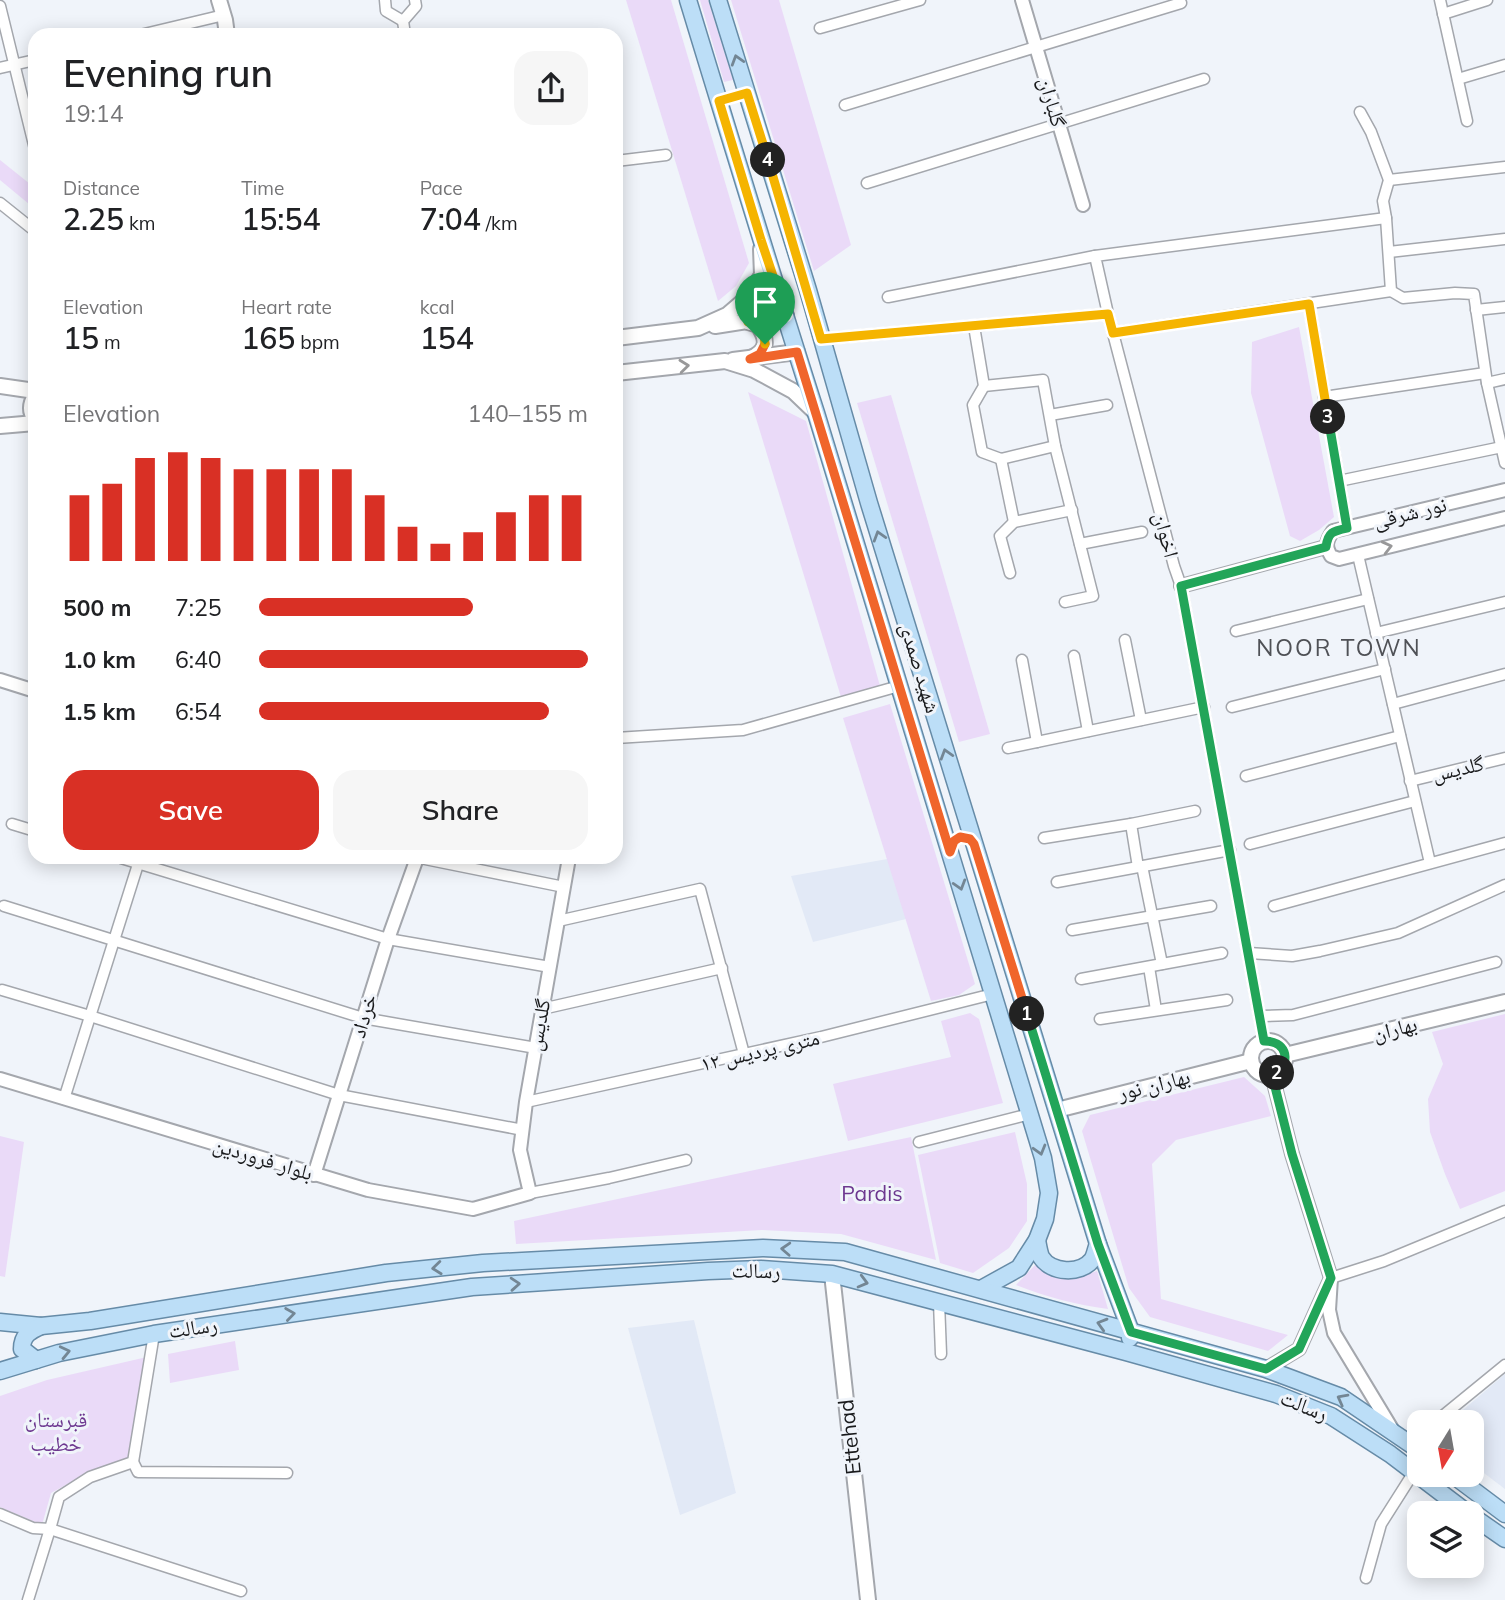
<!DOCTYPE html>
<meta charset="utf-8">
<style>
:root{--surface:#fff;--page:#f6f6f6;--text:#202124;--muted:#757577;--accent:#d93025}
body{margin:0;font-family:Mulish,"Noto Naskh Arabic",sans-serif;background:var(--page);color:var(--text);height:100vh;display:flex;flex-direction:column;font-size:26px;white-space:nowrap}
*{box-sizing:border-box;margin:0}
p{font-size:23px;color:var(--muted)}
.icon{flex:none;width:38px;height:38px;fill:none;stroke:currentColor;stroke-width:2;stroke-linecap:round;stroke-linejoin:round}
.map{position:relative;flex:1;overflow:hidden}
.panel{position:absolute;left:28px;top:28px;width:595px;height:836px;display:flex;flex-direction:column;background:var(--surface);border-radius:21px;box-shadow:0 4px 18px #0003}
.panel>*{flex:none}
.needle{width:46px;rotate:191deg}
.buttons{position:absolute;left:1407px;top:1410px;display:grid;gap:14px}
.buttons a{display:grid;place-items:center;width:77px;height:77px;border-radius:14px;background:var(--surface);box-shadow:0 4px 18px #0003;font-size:35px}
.pin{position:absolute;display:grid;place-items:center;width:60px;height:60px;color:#fff;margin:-72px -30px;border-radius:50% 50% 50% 0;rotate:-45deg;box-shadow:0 0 7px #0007}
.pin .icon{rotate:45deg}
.km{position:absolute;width:35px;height:35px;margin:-18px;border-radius:50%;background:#222;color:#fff;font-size:19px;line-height:35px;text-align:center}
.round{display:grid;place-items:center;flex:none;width:74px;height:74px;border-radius:21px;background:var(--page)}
.head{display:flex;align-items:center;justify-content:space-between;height:119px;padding:0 35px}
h1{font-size:38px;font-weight:600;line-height:52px}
.metrics{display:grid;grid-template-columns:repeat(3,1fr);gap:10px;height:119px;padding:7px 35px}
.metrics div{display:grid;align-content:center}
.metrics b{font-size:30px;font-weight:600}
.metrics small{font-size:19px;font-weight:400}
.metrics p{font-size:19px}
.chart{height:196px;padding:14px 35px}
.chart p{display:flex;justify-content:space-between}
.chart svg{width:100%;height:126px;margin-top:7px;stroke:var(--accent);stroke-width:6}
.primary-button{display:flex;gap:14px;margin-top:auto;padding:14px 35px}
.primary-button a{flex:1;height:80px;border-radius:21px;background:var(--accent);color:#fff;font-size:28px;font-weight:600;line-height:80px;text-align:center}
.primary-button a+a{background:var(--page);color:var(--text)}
ul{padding:0 35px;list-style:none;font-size:23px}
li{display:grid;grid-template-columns:112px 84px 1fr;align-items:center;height:52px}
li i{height:18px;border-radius:9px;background:var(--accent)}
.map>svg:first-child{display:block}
.built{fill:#e2e9f6}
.green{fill:#eadaf8}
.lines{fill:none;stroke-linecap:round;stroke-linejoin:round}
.minor-casing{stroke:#a4a7ad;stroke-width:13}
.tertiary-casing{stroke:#a4a7ad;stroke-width:16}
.secondary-casing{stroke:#a4a7ad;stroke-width:18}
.primary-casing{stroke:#668ba7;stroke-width:19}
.minor{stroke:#fff;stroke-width:10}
.tertiary{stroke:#fff;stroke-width:12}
.secondary{stroke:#fff;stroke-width:14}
.primary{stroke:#bcdef7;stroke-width:16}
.oneway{stroke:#738694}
.oneway2{stroke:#989899}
.split-1-casing{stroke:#fff;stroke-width:14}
.split-2-casing{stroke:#fff;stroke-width:14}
.split-3-casing{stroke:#fff;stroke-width:14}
.split-4-casing{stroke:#fff;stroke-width:14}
.split-5-casing{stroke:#fff;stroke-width:14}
.split-1{stroke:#f0652b;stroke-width:9}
.split-2{stroke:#22a559;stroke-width:9}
.split-3{stroke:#22a559;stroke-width:9}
.split-4{stroke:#f5b400;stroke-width:9}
.split-5{stroke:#f5b400;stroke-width:9}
.labels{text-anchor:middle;stroke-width:6;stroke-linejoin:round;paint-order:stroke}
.street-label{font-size:21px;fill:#191a1c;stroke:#f0f4fa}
.park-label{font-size:21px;fill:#6d3890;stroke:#f0f4fa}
.neighbourhood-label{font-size:23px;letter-spacing:2px;fill:#4f5156;stroke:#f0f4fa}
</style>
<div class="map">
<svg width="1505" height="1600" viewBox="0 0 1505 1600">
<rect width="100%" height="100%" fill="#f0f4fa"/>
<g class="built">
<polygon points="893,858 910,918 813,942 791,876"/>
<polygon points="694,1320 736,1493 680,1515 628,1328"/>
<polygon points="1505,1374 1505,1489 1472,1464 1472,1423 1448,1423"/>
</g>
<g class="green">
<polygon points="626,0 671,0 749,263 736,286 718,301"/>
<polygon points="700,0 708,0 733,80 724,82"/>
<polygon points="731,0 779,0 851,245 814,271"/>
<polygon points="0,160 35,188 35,209 0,180"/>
<polygon points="1299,327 1334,517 1319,530 1300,541 1290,536 1251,393 1252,342"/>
<polygon points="748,392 806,421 880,686 841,697"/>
<polygon points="891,395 990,734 959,742 857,403"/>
<polygon points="890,704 975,984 959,995 931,1001 843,718"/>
<polygon points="970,1013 979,1019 1003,1103 848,1141 833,1084 951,1057 941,1021"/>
<polygon points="1505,1014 1505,1191 1460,1209 1445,1174 1430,1132 1428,1099 1443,1064 1432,1032"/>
<polygon points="1244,1077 1265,1096 1271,1116 1176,1140 1152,1164 1161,1299 1288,1335 1268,1351 1150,1317 1129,1288 1082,1131 1090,1115"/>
<polygon points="1015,1132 1027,1184 1027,1221 1009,1248 973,1273 940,1263 918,1155"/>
<polygon points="0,1136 24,1142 5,1277 0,1276"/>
<polygon points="911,1137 936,1260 841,1234 762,1230 516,1244 514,1221"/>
<path d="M1037 1263C1055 1286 1073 1279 1097 1271L1108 1309C1077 1305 1046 1297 1016 1285Z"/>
<polygon points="235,1341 239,1370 170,1383 168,1354"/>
<polygon points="147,1357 128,1459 88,1473 51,1493 42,1525 0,1507 0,1396 47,1380"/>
</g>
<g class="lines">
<g class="minor-casing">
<g id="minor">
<polyline points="385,0 386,11 403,21"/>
<polyline points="1440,0 1467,121"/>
<polyline points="0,6 35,149"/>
<polyline points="1443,14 1487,0"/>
<polyline points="820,28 920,0"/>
<polyline points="140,35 224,15"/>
<polyline points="405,35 403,21 416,6 415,0"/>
<polyline points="0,68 35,60"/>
<polyline points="1458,79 1505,65"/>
<polyline points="845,105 1181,3"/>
<polyline points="1360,112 1371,132 1389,180 1383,201 1386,218 1391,291 1403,298 1455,293 1474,294 1487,383 1505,463"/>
<polyline points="616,161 666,155"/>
<polyline points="1389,180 1505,167"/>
<polyline points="867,183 1204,79"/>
<polyline points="0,203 35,231"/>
<polyline points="1389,252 1505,239"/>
<polyline points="888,297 1095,256"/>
<polyline points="1309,304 1347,528"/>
<polyline points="1476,310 1505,307"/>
<polyline points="1108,314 1095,256 1386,218"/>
<polyline points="974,326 984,386 973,405 982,452 1001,459 1055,446"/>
<polyline points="1113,333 1391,291"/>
<polyline points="821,339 1108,314 1174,566 1181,586 1264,1041"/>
<polyline points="1487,383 1505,379"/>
<polyline points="984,386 1043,380 1055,446 1093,596 1065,602"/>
<polyline points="1324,397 1485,373"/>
<polyline points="1050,415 1107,405"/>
<polyline points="1001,459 1014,522"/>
<polyline points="1339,481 1502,447"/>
<polyline points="1080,544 1142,532"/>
<polyline points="1358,555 1430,863"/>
<polyline points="1010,573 1000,536 1014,522 1072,510"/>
<polyline points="1236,631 1368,599"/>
<polyline points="1376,633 1505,602"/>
<polyline points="1125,640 1141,720"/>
<polyline points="1074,656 1088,731"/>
<polyline points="1022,660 1037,742"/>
<polyline points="1393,704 1505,674"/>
<polyline points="1232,707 1385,669"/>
<polyline points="616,738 743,730 899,686"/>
<polyline points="1008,748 1204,707"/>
<polyline points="1246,776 1400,736"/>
<polyline points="1410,781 1505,758"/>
<polyline points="12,824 35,831"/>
<polyline points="1131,824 1138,867"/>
<polyline points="1044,838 1131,824 1195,811"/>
<polyline points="1250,844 1415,801"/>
<polyline points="121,858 388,939 550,967"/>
<polyline points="420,858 564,887"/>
<polyline points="1142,866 1162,964"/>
<polyline points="1057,882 1230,850"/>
<polyline points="4,906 363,1018 536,1048"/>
<polyline points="1274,906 1505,843"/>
<polyline points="558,921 700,889 744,1054"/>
<polyline points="1072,930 1211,906"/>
<polyline points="1249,953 1292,956 1320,951 1398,933 1505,885"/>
<polyline points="1149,967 1156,1010"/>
<polyline points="1081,979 1222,953"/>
<polyline points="2,990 90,1016 339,1095 523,1130"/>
<polyline points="542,1009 722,968"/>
<polyline points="1260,1016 1293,1015 1496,962"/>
<polyline points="1100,1019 1227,1000"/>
<polyline points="64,1099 140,858"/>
<polyline points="526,1102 821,1037 993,994"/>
<polyline points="919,1142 1030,1114"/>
<polyline points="530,1193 609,1178 686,1160"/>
<polyline points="1331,1278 1384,1261 1505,1211"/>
<polyline points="939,1302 941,1354"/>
<polyline points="1434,1423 1505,1365"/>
<polyline points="133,1462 138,1472 287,1473"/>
<polyline points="0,1514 33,1528 50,1529 241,1591"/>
<polyline points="1366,1578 1381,1524 1414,1472"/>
<polyline points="28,1600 50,1529 59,1497 90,1477 133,1462 154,1334"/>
</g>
</g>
<g class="tertiary-casing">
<g id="tertiary">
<polyline points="1022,0 1083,205"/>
<path d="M1505 490 1333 531C1326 541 1325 546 1331 556L1339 559 1505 518"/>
<polyline points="1181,586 1326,547"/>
<polyline points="0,680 35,691"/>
<polyline points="1272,1075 1292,1154 1331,1278"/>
<polyline points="0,1079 368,1190 473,1209 530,1193 520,1150 526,1102 569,858"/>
<polyline points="314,1175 388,939 417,858"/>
<polyline points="1266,1369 1299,1349 1331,1278 1329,1310 1334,1333 1392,1429"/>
</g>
</g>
<g class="secondary-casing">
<g id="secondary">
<polyline points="219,0 225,20 227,35"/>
<path d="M748 322 758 325C768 340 768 350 751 358"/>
<polyline points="715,326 786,315"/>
<polyline points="616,338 698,328 727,315 748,297 762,275 761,249"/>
<polyline points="733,360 797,352"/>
<polyline points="616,373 725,361 754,370 793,391 816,413"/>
<polyline points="0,386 35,391"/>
<path d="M35 396C30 404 29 411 35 419"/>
<polyline points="0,426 35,423"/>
<circle cx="1268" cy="1058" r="17"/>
<polyline points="1285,1055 1505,1002"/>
<polyline points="1057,1110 1251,1061"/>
<polyline points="832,1274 868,1600"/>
</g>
</g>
<g class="primary-casing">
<g id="primary">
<path d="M688 0C730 138 772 276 816 413L1043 1158 1049 1193 1045 1219 1037 1240 1019 1268 981 1289"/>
<polyline points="718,0 808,290 869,503 1098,1244 1131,1332 1130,1338"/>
<path d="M1037 1240C1038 1245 1039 1252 1041 1257 1051 1273 1080 1275 1092 1260 1095 1256 1096 1248 1098 1244"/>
<polyline points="0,1322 41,1326 90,1321 386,1273 483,1263 763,1248 845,1252 1266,1369 1341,1397 1419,1450"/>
<path d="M36 1360 22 1349C22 1335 30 1331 41 1326"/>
<polyline points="0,1371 59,1353 154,1334 472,1287 708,1271 761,1269 832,1274 1126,1352 1276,1394 1331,1416 1390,1454 1469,1514"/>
<polyline points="1453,1475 1505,1514"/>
<polyline points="1472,1516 1505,1539"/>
</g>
</g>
<use href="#minor" class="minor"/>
<use href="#tertiary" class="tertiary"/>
<use href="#secondary" class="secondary"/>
<use href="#primary" class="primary"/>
</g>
<defs><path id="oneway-chevron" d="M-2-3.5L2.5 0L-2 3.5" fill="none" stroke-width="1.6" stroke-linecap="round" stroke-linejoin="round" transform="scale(1.75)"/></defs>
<g class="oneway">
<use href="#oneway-chevron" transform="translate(737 60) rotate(-107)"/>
<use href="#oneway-chevron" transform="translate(879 536) rotate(-107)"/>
<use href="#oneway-chevron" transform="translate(946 754) rotate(-107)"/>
<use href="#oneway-chevron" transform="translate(960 885) rotate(73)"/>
<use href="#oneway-chevron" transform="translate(1040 1150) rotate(74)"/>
<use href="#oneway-chevron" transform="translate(786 1249) rotate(-177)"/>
<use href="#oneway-chevron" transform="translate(437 1268) rotate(174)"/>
<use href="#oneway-chevron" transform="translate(863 1282) rotate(15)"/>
<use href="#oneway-chevron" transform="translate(515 1284) rotate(-4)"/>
<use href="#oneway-chevron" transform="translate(290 1314) rotate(-8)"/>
<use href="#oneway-chevron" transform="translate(1102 1324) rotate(-164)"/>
<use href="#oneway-chevron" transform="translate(65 1352) rotate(-13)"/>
<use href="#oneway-chevron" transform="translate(1342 1399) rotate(-152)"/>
</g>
<g class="oneway2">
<use href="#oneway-chevron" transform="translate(684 366) rotate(-6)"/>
<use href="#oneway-chevron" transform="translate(1387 547) rotate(-14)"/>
</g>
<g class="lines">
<g class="split-1-casing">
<polyline id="split-1" points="765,344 760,354 750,359 797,352 950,852 954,841 960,837 970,839 974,844 1027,1014"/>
</g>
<g class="split-2-casing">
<polyline id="split-2" points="1027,1014 1098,1244 1131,1332 1266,1369 1299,1349 1331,1278 1292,1154 1272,1075 1277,1073"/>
</g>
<g class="split-3-casing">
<path id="split-3" d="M1277 1073C1292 1059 1285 1041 1264 1041L1181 586 1326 547C1328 532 1333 531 1347 528L1328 417"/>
</g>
<g class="split-4-casing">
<polyline id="split-4" points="768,160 821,339 1108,314 1113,333 1309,304 1328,417"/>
</g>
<g class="split-5-casing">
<polyline id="split-5" points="765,344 764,334 758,325 748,322 786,315 761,240 719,101 747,93 768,160"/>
</g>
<use href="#split-1" class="split-1"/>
<use href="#split-2" class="split-2"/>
<use href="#split-3" class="split-3"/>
<use href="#split-4" class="split-4"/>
<use href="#split-5" class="split-5"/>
</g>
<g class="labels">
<g class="street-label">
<text transform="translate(1052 102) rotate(74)" y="7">گلباران</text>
<text transform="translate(1410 513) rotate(-14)" y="7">نور شرقی</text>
<text transform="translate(1166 535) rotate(75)" y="7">اخوان</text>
<text transform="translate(920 668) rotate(73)" y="7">شهید صمدی</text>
<text transform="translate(1458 769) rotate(-13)" y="7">گلدیس</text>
<text transform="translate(364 1016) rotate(-73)" y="7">خرداد</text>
<text transform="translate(539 1025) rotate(-80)" y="7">گلدیس</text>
<text transform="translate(1395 1029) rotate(-14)" y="7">بهاران</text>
<text transform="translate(760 1051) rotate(-13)" y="7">۱۲ متری پردیس</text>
<text transform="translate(1154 1085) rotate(-14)" y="7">بهاران نور</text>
<text transform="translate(263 1159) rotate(17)" y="7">بلوار فروردین</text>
<text transform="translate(756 1271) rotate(1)" y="7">رسالت</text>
<text transform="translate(193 1328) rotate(-8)" y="7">رسالت</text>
<text transform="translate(1304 1406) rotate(22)" y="7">رسالت</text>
<text transform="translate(850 1437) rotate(-96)" y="7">Ettehad</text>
</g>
<g class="park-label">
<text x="872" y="1201">Pardis</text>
<text x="56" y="1427">قبرستان<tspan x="56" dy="24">خطیب</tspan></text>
</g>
<g class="neighbourhood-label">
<text x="1339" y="656">NOOR TOWN</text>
</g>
</g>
</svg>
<div class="buttons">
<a><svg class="needle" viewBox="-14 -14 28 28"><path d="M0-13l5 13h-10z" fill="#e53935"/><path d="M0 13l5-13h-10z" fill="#757577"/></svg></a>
<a><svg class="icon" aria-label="layers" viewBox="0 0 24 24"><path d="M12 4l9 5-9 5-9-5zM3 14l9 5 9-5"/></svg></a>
</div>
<div class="pin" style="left:765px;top:344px;background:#1e9e55"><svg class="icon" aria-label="arrive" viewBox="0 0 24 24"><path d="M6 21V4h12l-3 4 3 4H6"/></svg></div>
<b class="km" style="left:1027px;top:1014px">1</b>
<b class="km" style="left:1277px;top:1073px">2</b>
<b class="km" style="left:1328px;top:417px">3</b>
<b class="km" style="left:768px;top:160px">4</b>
<section class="panel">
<div class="head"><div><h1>Evening run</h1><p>19:14</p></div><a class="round"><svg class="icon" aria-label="share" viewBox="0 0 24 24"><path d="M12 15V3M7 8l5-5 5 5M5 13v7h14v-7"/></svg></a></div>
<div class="metrics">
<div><p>Distance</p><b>2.25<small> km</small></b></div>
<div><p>Time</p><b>15:54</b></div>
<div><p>Pace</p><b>7:04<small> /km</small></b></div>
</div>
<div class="metrics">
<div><p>Elevation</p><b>15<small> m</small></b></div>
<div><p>Heart rate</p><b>165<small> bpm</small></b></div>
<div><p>kcal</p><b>154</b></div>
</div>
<div class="chart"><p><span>Elevation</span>140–155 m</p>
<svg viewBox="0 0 160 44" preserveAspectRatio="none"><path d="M5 44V21M15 44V17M25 44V8M35 44V6M45 44V8M55 44V12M65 44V12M75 44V12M85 44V12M95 44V21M105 44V32M115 44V38M125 44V34M135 44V27M145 44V21M155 44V21"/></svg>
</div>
<ul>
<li><b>500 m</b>7:25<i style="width:65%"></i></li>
<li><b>1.0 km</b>6:40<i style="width:100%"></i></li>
<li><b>1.5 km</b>6:54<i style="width:88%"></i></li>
</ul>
<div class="primary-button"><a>Save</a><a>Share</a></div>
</section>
</div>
